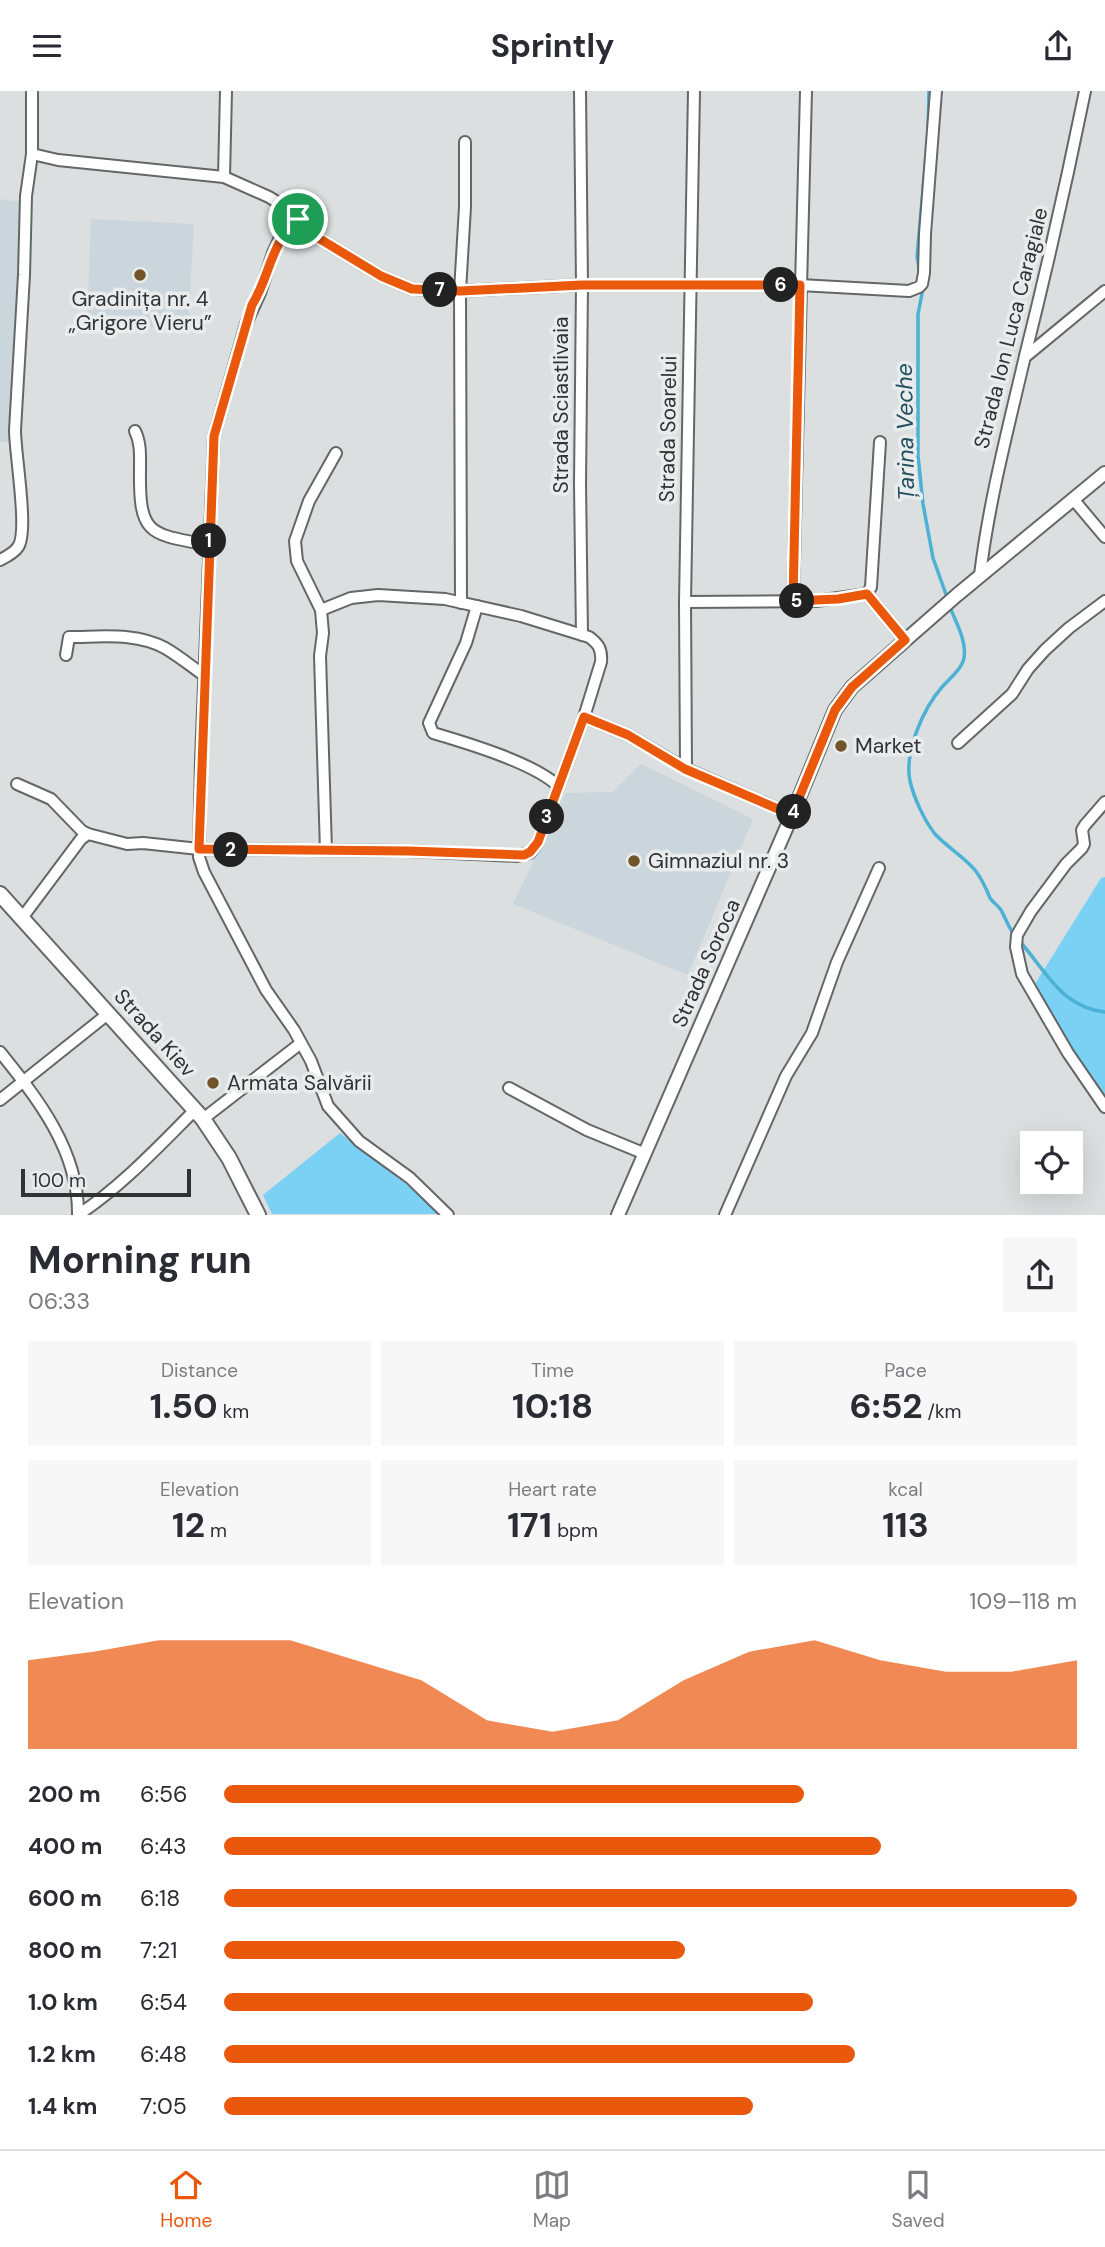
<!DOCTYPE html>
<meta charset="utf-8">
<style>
:root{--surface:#fff;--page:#f7f7f7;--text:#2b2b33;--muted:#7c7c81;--line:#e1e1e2;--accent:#ea580c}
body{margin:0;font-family:"DM Sans",sans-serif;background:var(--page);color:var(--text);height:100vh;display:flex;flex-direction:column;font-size:26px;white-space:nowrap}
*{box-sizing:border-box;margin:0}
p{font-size:23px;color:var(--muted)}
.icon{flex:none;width:38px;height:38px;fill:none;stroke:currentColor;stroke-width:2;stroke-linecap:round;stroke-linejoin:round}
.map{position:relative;height:1124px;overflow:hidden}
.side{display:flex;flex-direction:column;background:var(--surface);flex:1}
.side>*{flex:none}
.tools{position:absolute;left:1020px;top:1040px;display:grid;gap:14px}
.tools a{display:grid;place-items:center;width:63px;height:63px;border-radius:0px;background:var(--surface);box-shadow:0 7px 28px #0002;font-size:35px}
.scale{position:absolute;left:21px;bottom:18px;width:170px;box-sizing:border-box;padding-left:7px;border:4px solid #313233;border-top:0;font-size:19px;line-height:24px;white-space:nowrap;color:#313233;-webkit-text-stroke:5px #e8eced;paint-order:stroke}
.pin{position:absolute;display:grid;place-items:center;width:60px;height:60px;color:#fff;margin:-30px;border:4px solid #fff;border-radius:50%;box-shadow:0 2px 7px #0007}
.km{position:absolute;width:35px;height:35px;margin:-18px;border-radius:50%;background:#222;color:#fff;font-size:19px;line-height:35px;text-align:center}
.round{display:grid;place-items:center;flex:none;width:74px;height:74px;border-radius:0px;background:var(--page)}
.head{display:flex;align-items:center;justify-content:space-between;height:119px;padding:0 28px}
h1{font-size:38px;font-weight:700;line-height:52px}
.figures{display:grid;grid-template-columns:repeat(3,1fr);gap:10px;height:119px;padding:7px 28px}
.figures div{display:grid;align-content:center;border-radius:0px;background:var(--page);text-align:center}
.figures b{font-size:35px;font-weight:700}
.figures small{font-size:19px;font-weight:400}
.figures p{font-size:19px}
.chart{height:196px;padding:14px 28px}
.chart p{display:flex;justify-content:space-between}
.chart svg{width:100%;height:126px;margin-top:7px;fill:var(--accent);opacity:.7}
ul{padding:0 28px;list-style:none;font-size:23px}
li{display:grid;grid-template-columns:112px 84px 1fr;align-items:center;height:52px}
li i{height:18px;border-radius:9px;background:var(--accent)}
header{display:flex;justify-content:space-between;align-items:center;height:91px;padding:0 28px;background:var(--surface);font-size:32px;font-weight:700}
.dock{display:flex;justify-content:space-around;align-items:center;height:98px;border-top:2px solid var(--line);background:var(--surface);font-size:19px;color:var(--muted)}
.dock a{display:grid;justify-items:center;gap:4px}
.dock .active{color:var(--accent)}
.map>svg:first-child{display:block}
.built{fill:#cad6db}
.green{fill:#7ad1f3}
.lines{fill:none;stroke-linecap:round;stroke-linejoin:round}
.stream{stroke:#4cb1d5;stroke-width:3.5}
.minor-casing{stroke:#646768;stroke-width:14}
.tertiary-casing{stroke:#646768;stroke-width:16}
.secondary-casing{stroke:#646768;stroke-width:18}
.minor{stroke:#fff;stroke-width:10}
.tertiary{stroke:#fff;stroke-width:12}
.secondary{stroke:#fff;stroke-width:14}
.route-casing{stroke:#fff;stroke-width:14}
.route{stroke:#ea580c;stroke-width:9}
.poi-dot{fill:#735329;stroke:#e8eced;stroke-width:2.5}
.labels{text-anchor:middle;stroke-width:7;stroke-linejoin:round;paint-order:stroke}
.poi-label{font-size:21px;fill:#313233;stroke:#e8eced;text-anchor:start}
.street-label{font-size:21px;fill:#313233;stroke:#e8eced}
.water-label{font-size:23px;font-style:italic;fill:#244f5f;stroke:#e8eced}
</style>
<header><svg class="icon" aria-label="menu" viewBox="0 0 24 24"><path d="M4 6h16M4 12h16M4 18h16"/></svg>Sprintly<svg class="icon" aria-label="share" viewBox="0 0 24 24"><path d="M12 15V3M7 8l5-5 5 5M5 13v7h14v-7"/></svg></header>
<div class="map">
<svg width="1105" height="1124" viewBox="0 0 1105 1124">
<rect width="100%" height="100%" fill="#dbdfe0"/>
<g class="built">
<polygon points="0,108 20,111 17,224 9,352 0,350"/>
<polygon points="91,128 194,133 188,237 87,235"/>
<polygon points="641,673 753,728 688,884 513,813 566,702 613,701"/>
</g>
<g class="green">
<polygon points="1105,786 1105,1008 1030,901 1101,787"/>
<polygon points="340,1042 444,1123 272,1123 263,1104"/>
</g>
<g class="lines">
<g class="stream">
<polyline points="928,43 929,0"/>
<polyline points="919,176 917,166 926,65"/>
<polyline points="922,203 918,223 918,365 923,413 933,467 948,509"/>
<path d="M950 516C956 532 967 550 964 567 962 578 949 588 942 596 923 618 904 661 910 690 914 707 924 729 935 743 947 756 963 765 975 779 982 788 986 797 990 807 993 812 998 814 1001 819 1005 826 1008 835 1013 842"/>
<path d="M1022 853C1047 882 1063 917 1105 921"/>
</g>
<g class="minor-casing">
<g id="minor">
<polyline points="580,0 582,194 580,393 582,544"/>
<polyline points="32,63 58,69 224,86 269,106 288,118 305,138 320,148 381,185 412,198 460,200 582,194 800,194 909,200 919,196 922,193 924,182 925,143 936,0"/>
<polyline points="224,86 226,0"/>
<polyline points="298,128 279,149 273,162 260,202 246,233 214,345 201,669 199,766 204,781 266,899 294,939 311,970 328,1015 359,1050 410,1087 448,1124"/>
<polyline points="1025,266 1105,200"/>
<path d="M135 340C141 352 140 365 140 378 139 444 148 443 209 454"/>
<polyline points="1073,408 1105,446"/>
<path d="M0 469C6 466 14 462 18 456 29 441 15 363 15 339L24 184 26 105 32 63V0"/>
<path d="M980 484C989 410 1008 338 1025 265 1047 177 1067 89 1085 0"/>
<polyline points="867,503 905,549"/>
<polyline points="793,510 806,0"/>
<polyline points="685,511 816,510 867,503 871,496 880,351"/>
<polyline points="461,512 460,200 465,116 465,51"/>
<path d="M477 515 466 552 429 632 433 642C467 652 534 672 558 695"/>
<path d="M66 564 69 546C101 546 136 541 165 557 179 565 192 576 205 585"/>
<polyline points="584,626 628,644 686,678 792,724"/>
<polyline points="958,652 1012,603 1028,578 1045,559 1069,537 1105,510"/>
<polyline points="686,678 685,511 694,0"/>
<polyline points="17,693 51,708 82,740 88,743"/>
<polyline points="1105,711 1085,734 1082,739 1084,753 1082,757 1066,773 1031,820 1017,844 1016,856 1022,883 1068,962 1105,1016"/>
<polyline points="326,759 320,565 323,542 321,519 297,470 295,450 309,410 336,362"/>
<path d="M22 827 81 748 88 743 127 753 143 752 199 758 408 760 517 765 530 762 538 751 584 626 601 571C602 559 599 553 589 546L521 525 445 508 378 504 351 507 321 519"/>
<path d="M0 961C38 1008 79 1060 78 1124"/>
<polyline points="509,997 587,1039 643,1062"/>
<polyline points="0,1009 109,922"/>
<polyline points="203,1028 301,952"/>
<path d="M78 1124C122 1095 158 1056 195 1019"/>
<polyline points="725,1124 786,985 812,942 837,871 879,777"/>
</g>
</g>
<g class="tertiary-casing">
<polyline id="tertiary" points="618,1124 792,724 835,619 852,596 957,504 1105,382"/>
</g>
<g class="secondary-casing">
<polyline id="secondary" points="0,803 203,1028 229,1067 258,1124"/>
</g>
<use href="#minor" class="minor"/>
<use href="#tertiary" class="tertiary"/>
<use href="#secondary" class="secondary"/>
</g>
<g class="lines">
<g class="route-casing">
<path id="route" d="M298 128 305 138 320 148 381 185 412 198 460 200 582 194H800L793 510 838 508 867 503 905 549 852 596 835 619 792 724 685 678 628 644 584 626 538 751 530 761 524 764 408 760 199 758 214 345 252 214C271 183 269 155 298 128Z"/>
</g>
<use href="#route" class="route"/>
</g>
<g class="poi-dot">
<circle cx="140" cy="184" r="7"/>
<circle cx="841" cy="655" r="7"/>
<circle cx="634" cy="770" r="7"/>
<circle cx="213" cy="992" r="7"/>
</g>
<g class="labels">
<g class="poi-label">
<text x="140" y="215" text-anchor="middle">Gradinița nr. 4<tspan x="140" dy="24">„Grigore Vieru”</tspan></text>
<text x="855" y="662">Market</text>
<text x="648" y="777">Gimnaziul nr. 3</text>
<text x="227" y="999">Armata Salvării</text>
</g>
<g class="street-label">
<text transform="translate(1011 237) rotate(-76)" y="7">Strada Ion Luca Caragiale</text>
<text transform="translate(561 314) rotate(-90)" y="7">Strada Sciastlivaia</text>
<text transform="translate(668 338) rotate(-89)" y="7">Strada Soarelui</text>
<text transform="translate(706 872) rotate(-66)" y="7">Strada Soroca</text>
<text transform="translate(155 942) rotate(48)" y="7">Strada Kiev</text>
</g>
<g class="water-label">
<text transform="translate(905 341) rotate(-91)" y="8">Țarina Veche</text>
</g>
</g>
</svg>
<div class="tools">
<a><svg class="icon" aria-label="locate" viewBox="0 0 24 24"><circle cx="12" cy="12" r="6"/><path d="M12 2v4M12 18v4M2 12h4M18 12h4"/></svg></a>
</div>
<div class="scale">100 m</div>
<div class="pin" style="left:298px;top:128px;background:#1e9e55"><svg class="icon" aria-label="arrive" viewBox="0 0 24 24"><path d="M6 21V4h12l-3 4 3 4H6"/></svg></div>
<b class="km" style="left:209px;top:450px">1</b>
<b class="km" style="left:231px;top:759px">2</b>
<b class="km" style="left:547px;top:726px">3</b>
<b class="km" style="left:794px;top:721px">4</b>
<b class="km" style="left:797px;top:510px">5</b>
<b class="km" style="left:781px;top:194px">6</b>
<b class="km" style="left:440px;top:199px">7</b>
</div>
<section class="side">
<div class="head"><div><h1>Morning run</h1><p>06:33</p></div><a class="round"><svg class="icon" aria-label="share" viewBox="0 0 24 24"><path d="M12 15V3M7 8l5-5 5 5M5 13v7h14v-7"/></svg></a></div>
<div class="figures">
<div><p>Distance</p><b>1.50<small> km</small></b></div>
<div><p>Time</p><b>10:18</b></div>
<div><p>Pace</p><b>6:52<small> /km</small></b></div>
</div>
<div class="figures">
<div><p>Elevation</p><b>12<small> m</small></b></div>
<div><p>Heart rate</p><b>171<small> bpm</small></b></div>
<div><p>kcal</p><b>113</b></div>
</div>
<div class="chart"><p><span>Elevation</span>109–118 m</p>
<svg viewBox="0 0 160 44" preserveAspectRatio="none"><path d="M0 44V13L10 10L20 6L30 6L40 6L50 13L60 20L70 34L80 38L90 34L100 20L110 10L120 6L130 13L140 17L150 17L160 13V44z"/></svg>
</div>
<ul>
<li><b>200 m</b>6:56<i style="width:68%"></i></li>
<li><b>400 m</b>6:43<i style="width:77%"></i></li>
<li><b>600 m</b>6:18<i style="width:100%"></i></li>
<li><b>800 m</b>7:21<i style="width:54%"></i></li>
<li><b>1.0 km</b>6:54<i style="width:69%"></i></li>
<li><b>1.2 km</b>6:48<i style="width:74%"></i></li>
<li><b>1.4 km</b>7:05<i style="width:62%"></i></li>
</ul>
</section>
<nav class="dock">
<a class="active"><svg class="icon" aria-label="home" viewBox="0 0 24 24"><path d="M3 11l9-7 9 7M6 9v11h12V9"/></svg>Home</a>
<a><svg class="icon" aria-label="map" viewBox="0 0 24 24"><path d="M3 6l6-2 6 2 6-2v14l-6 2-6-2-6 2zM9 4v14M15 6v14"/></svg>Map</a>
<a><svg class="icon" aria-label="saved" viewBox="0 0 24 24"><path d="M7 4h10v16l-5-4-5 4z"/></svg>Saved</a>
</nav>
